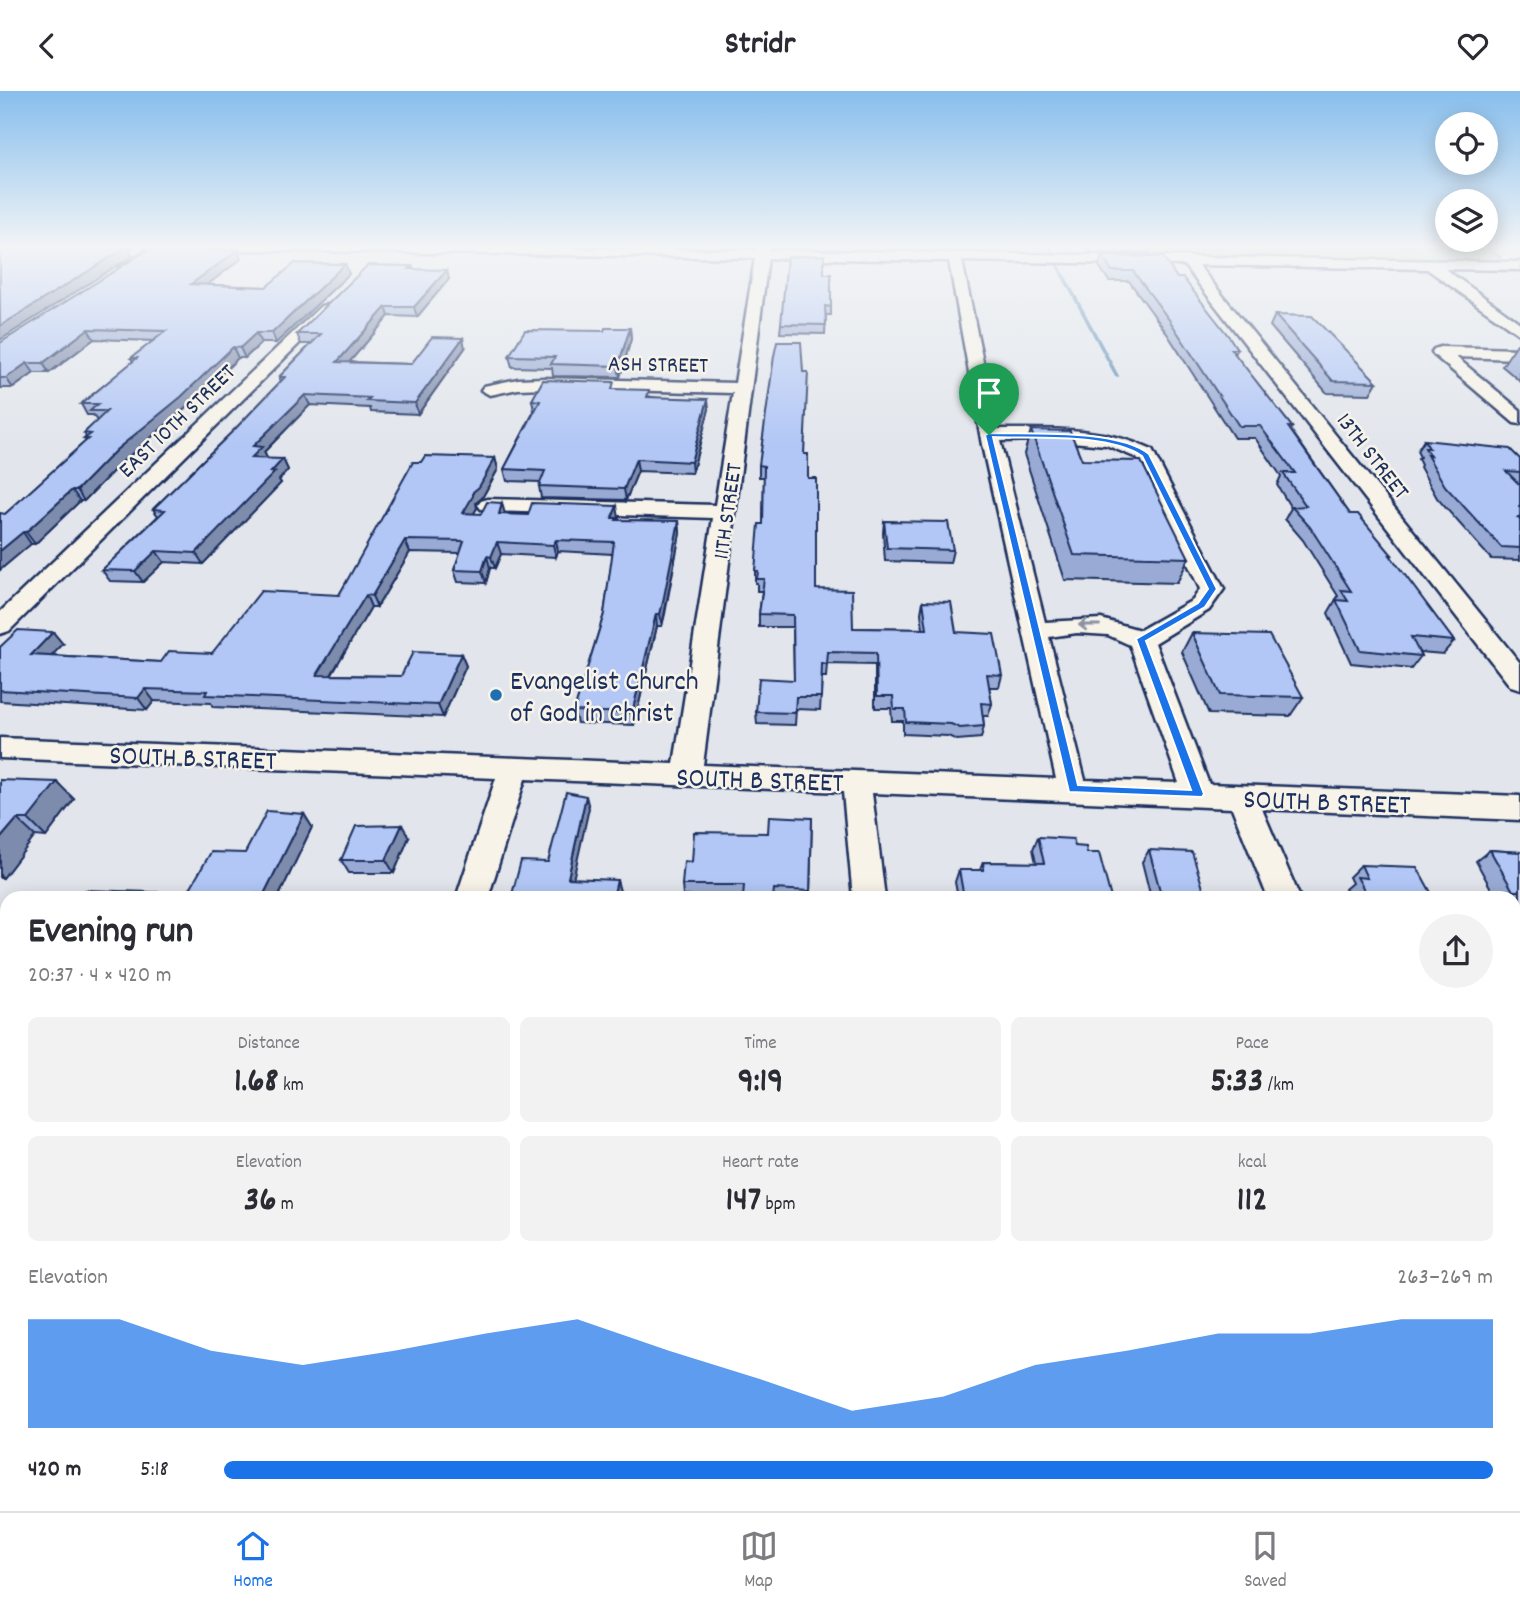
<!DOCTYPE html>
<meta charset="utf-8">
<style>
:root{--surface:#fff;--page:#f2f2f3;--text:#2b2b33;--muted:#7c7c81;--line:#e1e1e2;--accent:#1a73e8}
body{margin:0;font-family:Dekko,sans-serif;background:var(--page);color:var(--text);height:100vh;display:flex;flex-direction:column;font-size:26px;white-space:nowrap}
*{box-sizing:border-box;margin:0}
p{font-size:23px;color:var(--muted)}
.icon{flex:none;width:38px;height:38px;fill:none;stroke:currentColor;stroke-width:2;stroke-linecap:round;stroke-linejoin:round}
.map{position:relative;flex:1;overflow:hidden}
.side{position:absolute;left:0px;top:800px;width:1521px;height:621px;display:flex;flex-direction:column;background:var(--surface);border-radius:21px 21px 0 0;box-shadow:0 4px 18px #0003}
.side>*{flex:none}
.tools{position:absolute;left:1435px;top:21px;display:grid;gap:14px}
.tools a{display:grid;place-items:center;width:63px;height:63px;border-radius:50%;background:var(--surface);box-shadow:0 4px 18px #0003;font-size:35px}
.pin{position:absolute;display:grid;place-items:center;width:60px;height:60px;color:#fff;margin:-72px -30px;border-radius:50% 50% 50% 0;rotate:-45deg;box-shadow:0 0 7px #0007}
.pin .icon{rotate:45deg}
.round{display:grid;place-items:center;flex:none;width:74px;height:74px;border-radius:37px;background:var(--page)}
.summary{display:flex;align-items:center;justify-content:space-between;height:119px;padding:0 28px}
h1{font-size:38px;font-weight:700;line-height:52px}
.metrics{display:grid;grid-template-columns:repeat(3,1fr);gap:10px;height:119px;padding:7px 28px}
.metrics div{display:grid;align-content:center;border-radius:10px;background:var(--page);text-align:center}
.metrics b{font-size:35px;font-weight:700}
.metrics small{font-size:19px;font-weight:400}
.metrics p{font-size:19px}
.chart{height:196px;padding:14px 28px}
.chart p{display:flex;justify-content:space-between}
.chart svg{width:100%;height:126px;margin-top:7px;fill:var(--accent);opacity:.7}
ul{padding:0 28px;list-style:none;font-size:23px}
li{display:grid;grid-template-columns:112px 84px 1fr;align-items:center;height:52px}
li i{height:18px;border-radius:9px;background:var(--accent)}
header{display:flex;justify-content:space-between;align-items:center;height:91px;padding:0 28px;background:var(--surface);font-size:32px;font-weight:700}
.tabs{display:flex;justify-content:space-around;align-items:center;height:98px;border-top:2px solid var(--line);background:var(--surface);font-size:19px;color:var(--muted)}
.tabs a{display:grid;justify-items:center;gap:4px}
.tabs .on{color:var(--accent)}
.map>svg:first-child{display:block}
.built{fill:#d4ddef}
.green{fill:#b1df9d;stroke:#66877e;stroke-width:2}
.lines{fill:none;stroke-linecap:round;stroke-linejoin:round}
.stream{fill:#648db8;fill-rule:evenodd}
.minor-casing{stroke:#1b2f5e;stroke-width:5}
.minor{fill:#f7f3e8;fill-rule:evenodd}
.wall{fill:#99abd4;stroke:#1b2f5e;stroke-width:2}
.shaded-wall{fill:#7d8bac;stroke:#1b2f5e;stroke-width:2}
.building{fill:#b2c7f6;stroke:#1b2f5e;stroke-width:2}
.oneway{stroke:#8991a3}
.route{fill:#1a73e8;stroke:#fff;stroke-width:2;fill-rule:evenodd}
.poi-dot{fill:#1f6fb2;stroke:#f7f3e8;stroke-width:2.5}
.labels{text-anchor:middle;stroke-width:5;stroke-linejoin:round;paint-order:stroke}
.far-street-label{font-size:23px;fill:#1b2f5e;stroke:#f7f3e8}
.poi-label{font-size:28px;fill:#1b2f5e;stroke:#f7f3e8;text-anchor:start}
.street-label{font-size:28px;fill:#1b2f5e;stroke:#f7f3e8}
</style>
<header><svg class="icon" aria-label="back" viewBox="0 0 24 24"><path d="M15 5l-7 7 7 7"/></svg>Stridr<svg class="icon" aria-label="heart" viewBox="0 0 24 24"><path d="M12 20l-8-8c-3-5 5-10 8-4 3-6 11-1 8 4z"/></svg></header>
<div class="map">
<svg width="1520" height="1420" viewBox="0 0 1520 1420">
<rect width="100%" height="100%" fill="#e2e6ec"/>
<filter id="ink" filterUnits="userSpaceOnUse"><feTurbulence type="fractalNoise" baseFrequency=".0143" numOctaves="2"/><feDisplacementMap in="SourceGraphic" scale="14" xChannelSelector="R" yChannelSelector="G"/><feConvolveMatrix kernelMatrix="1 2 1 2 8 2 1 2 1" color-interpolation-filters="sRGB"/></filter>
<g filter="url(#ink)">
<polygon class="built" points="779,155 1084,155 1089,163 779,160"/>
<polygon class="green" points="1084,155 1484,155 1501,166 1493,170 1089,163"/>
<g class="lines">
<g class="stream">
<polygon points="1047,155 1051,155 1055,166 1053,166"/>
<polygon points="1055,168 1057,169 1119,285 1119,286 1115,285 1053,169"/>
</g>
<g class="minor-casing">
<g id="minor">
<polygon points="153,155 168,155 129,182 119,182 119,176"/>
<path d="M232 155 756 159 757 155H769V159L1520 171V179L1445 178 1520 232V244L1427 178 1198 174 1520 572V599L1511 596 1184 174 962 170 997 338C1051 338 1102 335 1152 359L1224 498 1209 519 1155 552 1209 693 1520 705V729L1262 718 1300 807H1268L1232 717 872 702 885 807H853L843 701 525 688 488 807H456L496 687 0 667V647L674 673 713 427 488 420 481 418 478 414 481 410 488 408 715 414 733 302 544 297 518 298 490 304 481 299 484 295 518 288 544 287 735 292 755 167 238 159ZM768 167 949 170 982 354 1056 688 703 674ZM1048 349 1106 354 1137 367 1200 498 1193 509 1140 539 1101 528 1045 531 1000 350ZM1077 542 1108 544 1130 554 1179 692 1085 689 1049 546Z"/>
<polygon points="326,214 333,218 331,221 9,540 0,543 0,521 321,215"/>
<polygon points="1440,256 1520,258 1520,268 1456,266 1520,319 1520,333 1514,332 1434,264 1432,261 1434,258"/>
<polygon points="1514,1329 1520,1332 1520,1394 1514,1391"/>
<polygon points="248,1414 300,1414 298,1420 246,1420"/>
<rect x="871" y="1414" width="52" height="6"/>
</g>
</g>
<use href="#minor" class="minor"/>
</g>
<g class="wall">
<polygon points="1089,155 1150,155 1152,157 1150,162 1090,162 1088,158"/>
<polygon points="1102,165 1177,187 1237,258 1235,264 1292,336 1291,339 1350,423 1392,464 1391,466 1454,550 1443,563 1419,561 1421,565 1411,578 1351,572 1328,522 1338,505 1303,449 1285,428 1291,417 1277,394 1281,385 1255,347 1234,347 1166,241 1129,190 1109,190 1099,175"/>
<polygon points="241,168 207,194 266,196 345,173 349,183 276,252 261,252 245,267 238,267 186,317 122,371 84,410 80,410 35,453 31,453 5,423 86,350 84,348 86,346 84,342 97,330 93,324 87,324 81,313 133,271 131,267 154,250 94,248 49,282 34,282 13,297 0,297 0,252"/>
<polygon points="412,175 413,178 449,188 417,226 389,225 349,271 411,273 465,257 418,323 371,321 370,317 310,314 264,361 267,367 266,368 283,368 288,379 279,389 281,392 203,473 164,471 143,491 110,490 102,479 158,425 153,418 236,337 281,290 279,286 311,253 301,253 297,243"/>
<polygon points="824,183 831,216 831,224 826,224 825,243 780,242 781,233"/>
<polygon points="1275,224 1377,291 1370,303 1327,302 1270,235"/>
<polygon points="630,237 631,248 620,286 553,285 552,277 512,276 509,265"/>
<polygon points="1517,253 1520,253 1520,290 1502,275"/>
<polygon points="615,298 709,318 692,382 638,380 626,409 541,407 539,395 541,391 507,390 504,378 534,320 532,309"/>
<polygon points="1031,339 1082,369 1189,467 1177,492 1065,489 1024,363"/>
<polygon points="1424,349 1520,368 1520,469 1491,468 1437,407 1420,376 1421,374 1418,368 1420,366 1417,360"/>
<polygon points="804,363 808,387 816,498 853,537 923,538 921,522 923,510 1002,584 999,596 989,596 992,613 988,625 983,625 984,635 981,647 957,649 948,645 903,643 903,630 892,630 891,617 875,617 875,574 827,573 826,586 822,586 820,619 796,618 795,634 757,633 756,621 794,589 793,536 759,536 759,523 762,500 757,500 757,492 755,492 755,480 763,433 764,386 759,386 759,374"/>
<polygon points="495,367 498,378 482,407 476,412 477,417 473,423 619,427 617,429 679,430 680,442 665,523 662,535 657,535 634,634 577,632 574,620 604,523 613,463 558,460 556,466 501,463 495,477 490,477 486,492 458,491 454,479 460,462 410,461 377,516 371,516 331,584 401,585 461,563 466,575 443,626 213,616 211,612 154,610 147,619 0,610 0,556 63,553 51,565 161,571 212,562 339,504 421,371"/>
<polygon points="884,430 953,459 950,472 885,470 883,442"/>
<polygon points="1192,542 1303,606 1290,625 1209,623 1182,561"/>
<polygon points="0,689 74,708 46,746 35,745 3,787 0,787"/>
<polygon points="304,723 312,736 278,807 194,807 188,801"/>
<polygon points="812,727 810,807 683,805 682,794 692,771"/>
<polygon points="409,746 394,782 349,782 341,769"/>
<polygon points="1038,746 1075,755 1087,762 1111,807 958,807 955,791 959,779 980,779 983,771 1036,772 1033,758"/>
<polygon points="1149,759 1206,807 1151,807 1142,771"/>
<polygon points="1490,759 1520,761 1520,813 1514,812 1514,807 1496,807 1476,770"/>
<polygon points="1361,774 1434,807 1350,807 1345,798 1352,792 1349,786"/>
<polygon points="0,820 7,820 7,905 0,915"/>
<polygon points="1514,1082 1520,1083 1520,1147 1514,1147"/>
<polygon points="997,1414 1181,1414 1183,1420 998,1420"/>
<polygon points="1378,1414 1479,1414 1481,1420 1380,1420"/>
</g>
<g class="shaded-wall">
<polygon points="111,155 135,155 128,158 132,165 0,249 0,235"/>
<polygon points="238,159 241,168 195,203 191,193"/>
<polygon points="345,173 349,183 276,252 272,242"/>
<polygon points="447,179 449,188 417,226 414,216"/>
<polygon points="386,216 389,225 341,281 337,271"/>
<polygon points="630,237 631,248 620,286 618,275"/>
<polygon points="88,238 94,248 49,282 43,272"/>
<polygon points="256,242 261,252 245,267 240,257"/>
<polygon points="463,247 465,257 418,323 415,312"/>
<polygon points="233,256 238,267 186,317 122,371 84,410 77,399 116,359"/>
<polygon points="27,272 34,282 13,297 6,287"/>
<polygon points="305,304 310,314 264,361 267,367 257,378 251,367 253,355"/>
<polygon points="708,308 709,318 692,382 691,371"/>
<polygon points="495,367 498,378 482,407 476,412 477,417 467,434 463,422 473,401"/>
<polygon points="283,368 288,379 279,389 281,392 203,473 196,462"/>
<polygon points="636,368 638,380 626,409 624,398"/>
<polygon points="72,399 80,410 35,453 26,441"/>
<polygon points="502,412 505,423 499,423"/>
<polygon points="617,415 619,427 617,430 612,427"/>
<polygon points="679,430 680,442 662,535 660,523"/>
<polygon points="23,441 31,453 0,479 0,460"/>
<polygon points="405,449 410,461 377,516 372,505"/>
<polygon points="556,449 558,460 556,466 553,454"/>
<polygon points="497,451 501,463 495,477 491,466"/>
<polygon points="156,460 164,471 143,491 135,480"/>
<polygon points="487,465 490,477 486,492 482,480"/>
<polygon points="366,504 371,516 324,596 317,584"/>
<polygon points="656,523 657,535 634,634 632,622"/>
<polygon points="53,541 63,553 41,576 31,564"/>
<polygon points="461,563 466,575 443,626 438,614"/>
<polygon points="145,598 154,610 147,619 138,607"/>
<polygon points="57,691 74,708 46,746 28,728"/>
<polygon points="586,705 589,717 571,798 568,787"/>
<polygon points="304,723 312,736 278,807 267,807 264,803"/>
<polygon points="17,728 35,745 3,787 0,784 0,748"/>
<polygon points="402,734 409,746 394,782 386,769"/>
<polygon points="617,789 620,800 618,807 613,807"/>
<polygon points="7,824 7,864 0,859 0,833"/>
<polygon points="0,878 7,883 7,905 0,915"/>
</g>
<g class="building">
<polygon points="0,155 111,155 109,156 127,156 0,235"/>
<polygon points="1090,155 1150,155 1152,157 1091,156"/>
<polygon points="151,157 238,159 191,193 266,196 295,172 345,173 272,242 256,242 240,257 233,256 181,306 116,359 77,399 72,399 26,441 23,441 0,460 0,422 5,423 88,348 84,348 91,343 84,342 107,320 90,320 98,313 81,313 137,267 131,267 166,240 88,238 43,272 27,272 6,287 0,287 0,252"/>
<polygon points="824,164 824,183 831,183 831,216 825,215 826,234 781,233 787,166"/>
<polygon points="1102,165 1163,166 1177,187 1183,187 1230,247 1237,258 1231,258 1292,336 1288,336 1350,423 1358,423 1392,464 1390,464 1454,550 1411,546 1421,565 1360,559 1336,509 1348,510 1341,499 1351,500 1310,436 1292,416 1306,415 1283,382 1295,382 1260,335 1239,335 1170,230 1133,180 1112,180"/>
<polygon points="368,174 412,175 409,178 447,179 414,216 386,216 337,271 411,273 432,246 463,247 415,312 367,310 370,307 305,304 253,355 262,356 251,367 283,368 271,381 275,381 196,462 156,460 135,480 102,479 165,419 153,418 236,337 285,286 279,286 321,243 297,243"/>
<polygon points="1275,224 1312,225 1377,291 1333,290"/>
<polygon points="605,237 630,237 618,275 551,273 555,266 509,265 525,239 604,240"/>
<polygon points="777,251 801,251 803,281 808,281 804,363 808,363 808,387 816,387 816,498 852,499 853,537 927,538 923,510 951,511 956,541 994,543 1002,584 987,583 992,613 981,612 984,635 960,637 951,633 906,631 905,618 894,618 893,605 877,605 876,562 828,561 827,574 822,573 821,606 796,606 795,622 756,621 759,587 794,589 793,524 759,523 764,488 757,488 758,480 755,480 759,433 763,433 764,375 759,374 774,265"/>
<polygon points="543,289 614,291 612,298 649,299 647,306 708,308 691,371 636,368 624,398 539,395 545,380 504,378 540,310 532,309"/>
<polygon points="1031,339 1070,340 1082,369 1141,370 1189,467 1074,464"/>
<polygon points="1424,349 1510,358 1520,368 1520,381 1506,380 1520,394 1520,427 1518,427 1520,429 1520,457 1501,456 1445,395 1427,364 1430,365 1425,357 1429,357"/>
<polygon points="425,365 495,367 479,396 473,401 473,405 463,422 481,423 487,411 502,412 499,423 528,424 532,412 617,415 612,427 617,427 616,429 679,430 663,511 660,523 656,523 632,622 574,620 604,523 614,451 556,449 553,454 497,451 491,466 487,465 482,480 454,479 464,450 405,449 372,505 366,504 317,584 401,585 413,561 461,563 438,614 205,604 207,600 145,598 138,607 0,599 0,556 18,539 53,541 31,564 161,571 169,560 212,562 261,500 339,504 413,371 421,371"/>
<polygon points="884,430 948,431 953,459 887,457"/>
<polygon points="1192,542 1269,544 1303,606 1220,604"/>
<polygon points="0,689 57,691 28,728 17,728 0,748"/>
<polygon points="566,701 586,705 568,787 617,789 613,807 511,807 521,770 548,771"/>
<polygon points="267,720 304,723 264,803 188,801 211,761 245,762"/>
<polygon points="769,725 812,727 810,800 774,798 773,807 743,807 744,794 682,794 684,770 692,771 694,741 768,742"/>
<polygon points="402,734 386,769 341,769 356,735"/>
<polygon points="1038,746 1073,748 1075,755 1086,756 1087,762 1099,762 1111,807 964,807 959,779 984,779 983,771 1044,772"/>
<polygon points="1149,759 1192,761 1206,807 1162,807"/>
<polygon points="1490,759 1520,761 1520,800 1513,800"/>
<polygon points="1361,774 1417,776 1434,807 1363,807 1361,804 1367,804 1357,786 1367,787"/>
<polygon points="85,799 182,802 179,807 79,807"/>
<polygon points="0,820 7,820 7,824 0,833"/>
<polygon points="0,851 7,851 7,874 0,873"/>
<polygon points="1514,1082 1520,1083 1520,1139 1514,1138"/>
<polygon points="605,1414 767,1414 768,1420 604,1420"/>
<polygon points="1008,1414 1111,1414 1123,1415 1124,1420 1009,1420"/>
<polygon points="1125,1414 1181,1414 1183,1420 1126,1420"/>
<polygon points="1398,1414 1479,1414 1481,1420 1399,1420"/>
</g>
<defs><path id="oneway-shaft" d="M-6 0H5M1.5-3L5.5 0L1.5 3" fill="none" stroke-width="1.6" stroke-linecap="round" stroke-linejoin="round" transform="scale(1.75)"/></defs>
<use class="oneway" href="#oneway-shaft" transform="translate(1089 534) rotate(180)"/>
</g>
<linearGradient id="sky" x2="0" y2="1"><stop stop-color="#87beed"/><stop offset="0.44" stop-color="#f2f4f6"/><stop offset="1" stop-color="#f2f4f6" stop-opacity="0"/></linearGradient>
<rect width="1520" height="354" fill="url(#sky)"/>
<path class="route" d="M989 342C1030 343 1118 338 1149 363L1217 498 1205 516 1146 550 1204 703 1202 706 1069 701 985 344ZM993 346C1035 348 1107 342 1142 365L1208 498 1198 512 1136 548 1191 699 1078 694Z"/>
<circle class="poi-dot" cx="496" cy="604" r="7"/>
<g class="labels">
<g class="far-street-label">
<text transform="translate(658 272) rotate(1)" y="8">ASH STREET</text>
<text transform="translate(176 329) rotate(-44)" y="8">EAST 10TH STREET</text>
<text transform="translate(1374 364) rotate(52)" y="8">13TH STREET</text>
<text transform="translate(726 420) rotate(-82)" y="8">11TH STREET</text>
</g>
<g class="poi-label">
<text x="510" y="598">Evangelist Church<tspan x="510" dy="32">of God in Christ</tspan></text>
</g>
<g class="street-label">
<text transform="translate(193 665) rotate(2)" y="10">SOUTH B STREET</text>
<text transform="translate(760 687) rotate(2)" y="10">SOUTH B STREET</text>
<text transform="translate(1327 709) rotate(2)" y="10">SOUTH B STREET</text>
</g>
</g>
</svg>
<div class="tools">
<a><svg class="icon" aria-label="locate" viewBox="0 0 24 24"><circle cx="12" cy="12" r="6"/><path d="M12 2v4M12 18v4M2 12h4M18 12h4"/></svg></a>
<a><svg class="icon" aria-label="layers" viewBox="0 0 24 24"><path d="M12 4l9 5-9 5-9-5zM3 14l9 5 9-5"/></svg></a>
</div>
<div class="pin" style="left:989px;top:344px;background:#1e9e55"><svg class="icon" aria-label="arrive" viewBox="0 0 24 24"><path d="M6 21V4h12l-3 4 3 4H6"/></svg></div>
<section class="side">
<div class="summary"><div><h1>Evening run</h1><p>20:37 · 4 × 420 m</p></div><a class="round"><svg class="icon" aria-label="share" viewBox="0 0 24 24"><path d="M12 15V3M7 8l5-5 5 5M5 13v7h14v-7"/></svg></a></div>
<div class="metrics">
<div><p>Distance</p><b>1.68<small> km</small></b></div>
<div><p>Time</p><b>9:19</b></div>
<div><p>Pace</p><b>5:33<small> /km</small></b></div>
</div>
<div class="metrics">
<div><p>Elevation</p><b>36<small> m</small></b></div>
<div><p>Heart rate</p><b>147<small> bpm</small></b></div>
<div><p>kcal</p><b>112</b></div>
</div>
<div class="chart"><p><span>Elevation</span>263–269 m</p>
<svg viewBox="0 0 160 44" preserveAspectRatio="none"><path d="M0 44V6L10 6L20 17L30 22L40 17L50 11L60 6L70 17L80 27L90 38L100 33L110 22L120 17L130 11L140 11L150 6L160 6V44z"/></svg>
</div>
<ul>
<li><b>420 m</b>5:18<i style="width:100%"></i></li>
</ul>
</section>
</div>
<nav class="tabs">
<a class="on"><svg class="icon" aria-label="home" viewBox="0 0 24 24"><path d="M3 11l9-7 9 7M6 9v11h12V9"/></svg>Home</a>
<a><svg class="icon" aria-label="map" viewBox="0 0 24 24"><path d="M3 6l6-2 6 2 6-2v14l-6 2-6-2-6 2zM9 4v14M15 6v14"/></svg>Map</a>
<a><svg class="icon" aria-label="saved" viewBox="0 0 24 24"><path d="M7 4h10v16l-5-4-5 4z"/></svg>Saved</a>
</nav>
